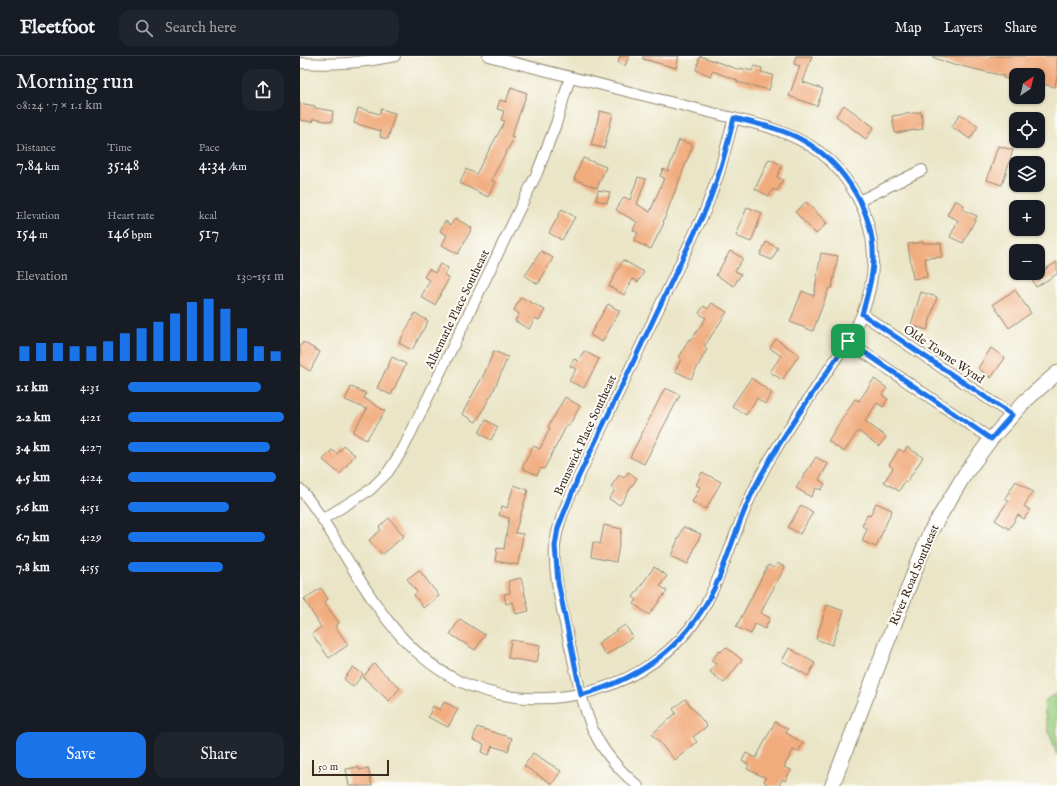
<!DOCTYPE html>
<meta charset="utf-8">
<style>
:root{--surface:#171b24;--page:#20242c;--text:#f1f3f6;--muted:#9ea1a6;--line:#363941;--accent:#1a73e8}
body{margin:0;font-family:"IM FELL English",serif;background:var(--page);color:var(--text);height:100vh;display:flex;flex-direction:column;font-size:15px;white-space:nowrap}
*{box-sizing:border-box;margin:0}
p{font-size:13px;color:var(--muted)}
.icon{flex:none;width:22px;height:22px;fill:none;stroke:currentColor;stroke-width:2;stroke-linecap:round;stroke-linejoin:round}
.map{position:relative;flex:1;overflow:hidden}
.sheet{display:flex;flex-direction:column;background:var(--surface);width:300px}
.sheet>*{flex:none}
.needle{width:26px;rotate:35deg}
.fabs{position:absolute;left:709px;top:12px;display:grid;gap:8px}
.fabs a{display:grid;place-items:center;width:36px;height:36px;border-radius:8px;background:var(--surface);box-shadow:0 1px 3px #0004;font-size:20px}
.scale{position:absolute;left:12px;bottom:10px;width:77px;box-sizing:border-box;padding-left:4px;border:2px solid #3b2a1e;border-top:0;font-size:11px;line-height:14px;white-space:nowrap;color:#3b2a1e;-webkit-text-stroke:3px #fdfcf7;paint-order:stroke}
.pin{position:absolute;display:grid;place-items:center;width:34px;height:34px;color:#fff;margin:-17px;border-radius:8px;box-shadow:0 2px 6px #0006}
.round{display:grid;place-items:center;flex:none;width:42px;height:42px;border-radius:12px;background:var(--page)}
.summary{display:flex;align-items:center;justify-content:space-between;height:68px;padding:0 16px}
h1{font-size:22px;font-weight:600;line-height:30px}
.metrics{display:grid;grid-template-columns:repeat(3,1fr);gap:6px;height:68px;padding:4px 16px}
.metrics div{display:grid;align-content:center}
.metrics b{font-size:17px;font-weight:600}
.metrics small{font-size:11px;font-weight:400}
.metrics p{font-size:11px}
.chart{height:112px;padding:8px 16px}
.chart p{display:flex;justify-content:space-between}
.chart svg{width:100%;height:72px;margin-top:4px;stroke:var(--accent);stroke-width:6}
.button{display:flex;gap:8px;margin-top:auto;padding:8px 16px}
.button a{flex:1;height:46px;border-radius:12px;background:var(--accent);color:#fff;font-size:16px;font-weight:600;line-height:46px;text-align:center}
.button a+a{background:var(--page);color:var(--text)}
ul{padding:0 16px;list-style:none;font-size:13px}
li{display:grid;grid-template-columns:64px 48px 1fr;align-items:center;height:30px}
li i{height:10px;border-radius:5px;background:var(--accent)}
header{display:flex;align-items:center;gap:24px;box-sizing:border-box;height:56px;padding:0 20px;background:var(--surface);border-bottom:1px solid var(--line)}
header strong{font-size:19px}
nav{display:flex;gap:22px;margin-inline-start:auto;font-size:14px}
.search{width:280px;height:36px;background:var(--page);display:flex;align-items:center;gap:10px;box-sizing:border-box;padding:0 14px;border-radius:12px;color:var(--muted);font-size:15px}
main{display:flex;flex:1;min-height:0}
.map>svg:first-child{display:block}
.green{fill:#9ace7f;stroke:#6a7c4e}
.building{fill:#f1ac7e}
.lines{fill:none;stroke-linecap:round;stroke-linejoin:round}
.minor-casing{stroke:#928872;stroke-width:12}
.secondary-casing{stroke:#928872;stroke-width:16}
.minor{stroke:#fff;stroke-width:10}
.secondary{stroke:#fff;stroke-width:14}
.route-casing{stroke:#fff;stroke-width:8}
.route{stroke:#1a73e8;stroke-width:5}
.labels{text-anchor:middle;stroke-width:4;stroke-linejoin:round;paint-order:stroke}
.street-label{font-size:12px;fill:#3b2a1e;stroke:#fdfcf7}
</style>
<header>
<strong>Fleetfoot</strong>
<div class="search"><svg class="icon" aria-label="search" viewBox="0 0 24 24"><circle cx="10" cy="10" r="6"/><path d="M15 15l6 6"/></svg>Search here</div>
<nav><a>Map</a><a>Layers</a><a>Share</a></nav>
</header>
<main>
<section class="sheet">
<div class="summary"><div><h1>Morning run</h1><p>08:24 · 7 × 1.1 km</p></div><a class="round"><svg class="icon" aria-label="share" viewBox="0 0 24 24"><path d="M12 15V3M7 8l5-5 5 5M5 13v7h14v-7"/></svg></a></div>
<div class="metrics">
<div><p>Distance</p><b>7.84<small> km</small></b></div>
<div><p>Time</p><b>35:48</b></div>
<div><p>Pace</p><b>4:34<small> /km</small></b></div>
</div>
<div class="metrics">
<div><p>Elevation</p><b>154<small> m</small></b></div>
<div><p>Heart rate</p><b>146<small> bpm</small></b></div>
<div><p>kcal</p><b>517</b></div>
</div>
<div class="chart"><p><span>Elevation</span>130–151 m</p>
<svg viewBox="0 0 160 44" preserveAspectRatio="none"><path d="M5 44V35M15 44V33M25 44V33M35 44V35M45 44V35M55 44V32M65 44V27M75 44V24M85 44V20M95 44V15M105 44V8M115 44V6M125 44V12M135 44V24M145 44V35M155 44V38"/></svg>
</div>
<ul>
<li><b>1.1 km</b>4:31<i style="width:85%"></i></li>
<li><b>2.2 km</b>4:21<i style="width:100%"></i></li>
<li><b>3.4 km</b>4:27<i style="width:91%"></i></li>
<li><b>4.5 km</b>4:24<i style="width:95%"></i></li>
<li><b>5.6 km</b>4:51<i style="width:65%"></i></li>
<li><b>6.7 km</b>4:29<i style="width:88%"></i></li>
<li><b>7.8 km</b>4:55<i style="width:61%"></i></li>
</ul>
<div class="button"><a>Save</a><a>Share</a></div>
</section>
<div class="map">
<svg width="757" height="730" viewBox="0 0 757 730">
<rect width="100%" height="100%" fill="#fdfcf7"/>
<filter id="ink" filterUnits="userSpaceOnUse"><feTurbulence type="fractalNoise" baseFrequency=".025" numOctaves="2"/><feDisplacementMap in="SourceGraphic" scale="8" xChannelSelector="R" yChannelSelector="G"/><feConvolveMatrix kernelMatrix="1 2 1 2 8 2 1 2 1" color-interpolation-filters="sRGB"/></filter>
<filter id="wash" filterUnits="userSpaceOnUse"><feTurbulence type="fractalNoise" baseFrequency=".012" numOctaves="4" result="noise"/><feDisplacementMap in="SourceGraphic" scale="16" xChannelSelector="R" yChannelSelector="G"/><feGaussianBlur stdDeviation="0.9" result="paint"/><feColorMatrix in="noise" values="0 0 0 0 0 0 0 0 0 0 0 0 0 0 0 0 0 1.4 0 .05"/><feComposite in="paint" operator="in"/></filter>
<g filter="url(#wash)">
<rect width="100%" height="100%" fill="#eae5c6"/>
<path class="green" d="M757 638V699C753 688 740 654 746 644 749 641 753 639 757 638Z"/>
<g id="blocks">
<g class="building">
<polygon points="320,0 329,0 325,10 318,7"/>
<polygon points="343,0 379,0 376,12 343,3"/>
<polygon points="400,0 440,14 440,12 452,15 454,10 462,12 461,16 473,19 469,34 437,26 437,24 412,15 411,20 396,14"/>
<polygon points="496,0 512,0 503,26 523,33 517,50 489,40 500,10 494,8"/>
<polygon points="632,0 757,0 757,20 755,31 738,27 738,19 716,19 716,25 703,22 704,20 657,9 656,10 632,1"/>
<polygon points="211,31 227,37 211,81 214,82 191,124 195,126 188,141 160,127 166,113 176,118 205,65 201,64 204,55 197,53 200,44 206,46"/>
<polygon points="0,47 15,50 15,52 33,55 32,66 13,63 12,66 0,64"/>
<polygon points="544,49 574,71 566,83 536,60"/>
<polygon points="58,52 80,58 81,53 95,57 88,83 80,81 81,75 54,67"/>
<polygon points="300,55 313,58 304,92 291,89"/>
<polygon points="621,56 623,73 595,77 592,60"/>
<polygon points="660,58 678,70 670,83 652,71"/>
<polygon points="379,84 393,89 363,166 364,167 351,193 334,185 338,177 333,174 337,166 316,154 324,141 330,144 338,121 346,123 337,148 350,156 364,122 360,120 363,113 368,115"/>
<polygon points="698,90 713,94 702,129 687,124"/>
<polygon points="283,102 306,111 297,132 274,123"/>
<polygon points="469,103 482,109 477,121 483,124 477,135 473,133 469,140 455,133"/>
<polygon points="298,134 310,136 307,147 296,144"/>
<polygon points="655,144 664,149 662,153 677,160 663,187 650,181 658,164 647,159"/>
<polygon points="506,146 527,167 516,178 495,156"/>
<polygon points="447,151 462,157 451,186 436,180"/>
<polygon points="262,153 275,161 262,184 249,177"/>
<polygon points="155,162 172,172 158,198 142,189 147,179 140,175 145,165 151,169"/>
<polygon points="466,186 478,192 472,204 460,199"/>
<polygon points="623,186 623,187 641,187 642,201 625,202 627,221 613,223 608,188"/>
<polygon points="241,195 253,202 238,228 225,220"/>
<polygon points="430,195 443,202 435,215 441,218 434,230 416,219"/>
<polygon points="521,197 538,200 532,232 529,232 513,275 490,266 502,235 514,240"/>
<polygon points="323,204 344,216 338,226 333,223 324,239 309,230"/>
<polygon points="757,206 757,218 736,231 731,222"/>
<polygon points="140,208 148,212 144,219 149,222 135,249 121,241 130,224 124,221 129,213 135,217"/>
<polygon points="715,234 731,257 709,272 693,248"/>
<polygon points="621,236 637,241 627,274 611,269"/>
<polygon points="221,241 245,254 239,264 235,262 229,273 215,265 219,258 214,254"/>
<polygon points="412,247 427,256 404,291 407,293 391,323 375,315 381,303 379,302 389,283 391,284 406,262 399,257 404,250 408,253"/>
<polygon points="308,248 320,255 302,286 290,279"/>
<polygon points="115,257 128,265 112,294 99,287"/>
<polygon points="476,283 499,299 482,324 470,316 481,300 470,292"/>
<polygon points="3,286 20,296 10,315 0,309 0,291"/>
<polygon points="691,292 705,302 691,322 678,312"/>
<polygon points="194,295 208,301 192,338 176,366 162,358 184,318"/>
<polygon points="284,295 299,303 284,332 269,325 276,313 270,310 274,303 278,305"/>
<polygon points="92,301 106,308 91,339 77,332"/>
<polygon points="451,322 472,337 465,348 457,342 446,359 432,350"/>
<polygon points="574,323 587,332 582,339 588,343 583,351 577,347 565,365 586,381 579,390 558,375 544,396 528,385 555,343 559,345"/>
<polygon points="51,331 66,337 64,342 85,355 66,384 53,376 67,353 45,344"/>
<polygon points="365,332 380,339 344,408 330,401"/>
<polygon points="265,341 280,350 269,370 267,369 244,413 241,412 237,419 222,412 233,390 240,393 250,372 248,371"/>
<polygon points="186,364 198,371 191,384 179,377"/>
<polygon points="44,390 55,399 40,418 23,404 32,394 37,398"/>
<polygon points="607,391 623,401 607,426 605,425 599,435 584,426 593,412 589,409 599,393 604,396"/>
<polygon points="516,401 528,408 519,424 525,428 521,434 516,432 511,441 496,432"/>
<polygon points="328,416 337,422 320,449 309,443 315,434 311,431 319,419 324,422"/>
<polygon points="402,416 421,426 406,453 392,446 400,431 396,429"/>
<polygon points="716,425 733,436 724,450 730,454 724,463 718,459 709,473 695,464 709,444 705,442"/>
<polygon points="214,429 228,434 215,477 223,478 218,509 195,505 197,492 204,493 209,462 199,459 202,450 207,452"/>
<polygon points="576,447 592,454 576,491 562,485 567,473 562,470 567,459 570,460"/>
<polygon points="501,449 513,456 500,478 488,471"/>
<polygon points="89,462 104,480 82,499 69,484 81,474 79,471"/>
<polygon points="304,469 322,473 316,506 291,501 293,486 300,488"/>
<polygon points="383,471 401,478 388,508 371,500"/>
<polygon points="477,507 485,511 466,546 461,557 470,562 465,573 455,568 451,578 436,571 468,509 474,512"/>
<polygon points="354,511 367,520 360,530 367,535 349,559 334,548 337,544 333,541"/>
<polygon points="119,514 139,540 123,552 114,539 117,536 107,523"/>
<polygon points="221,522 229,555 216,558 213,546 206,548 204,538 210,537 208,525"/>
<polygon points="21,532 28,543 24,546 39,567 35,570 48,589 29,602 12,578 21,571 4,543"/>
<polygon points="527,549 544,555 532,589 516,583"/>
<polygon points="160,563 185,579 175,594 150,578"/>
<polygon points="325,569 333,581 306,599 298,587"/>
<polygon points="211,584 240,589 237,607 208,602"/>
<polygon points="426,591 442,604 424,627 410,616 416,608 411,605 419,595 421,596"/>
<polygon points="489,592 515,607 508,620 482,605"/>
<polygon points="74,608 100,632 89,645 63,621"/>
<polygon points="53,611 63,618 53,631 44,623"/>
<polygon points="385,643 407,670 393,681 397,686 375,704 352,678 376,657 373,653"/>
<polygon points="144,646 158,653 148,671 128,661 133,650 140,654"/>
<polygon points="475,666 488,673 486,677 503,687 498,696 493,694 484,711 491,714 485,725 482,723 479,730 470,730 464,726 466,722 447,713 449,709 442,705 446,697 456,702"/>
<polygon points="177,671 212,682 208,695 192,690 189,699 182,696 184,688 173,684"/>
<polygon points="233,697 261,715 252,728 224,710"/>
<polygon points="59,711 59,714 68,712 72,730 49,730 46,713"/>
</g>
</g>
</g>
<g filter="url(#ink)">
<use href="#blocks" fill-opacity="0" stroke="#928872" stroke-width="1"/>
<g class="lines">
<g class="minor-casing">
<g id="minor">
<path d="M0 7C35 9 60 7 95 0"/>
<polyline points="559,145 622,114"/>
<polyline points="562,258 712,359"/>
<polyline points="547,285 691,383"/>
<path d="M0 433C15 450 26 469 38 488 69 540 101 596 157 624 241 665 353 635 402 555 416 531 425 505 435 479 444 455 454 431 467 408 483 381 500 355 518 329 533 306 551 284 562 258 578 220 577 177 557 141 534 100 511 86 468 71L188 0"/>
<polyline points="23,463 70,434 88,416 103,393 237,117 256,68 270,21"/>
<path d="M338 730C320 715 303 696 293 674 281 646 276 615 269 586 263 555 253 522 255 490 257 466 269 443 278 422L405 155 419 117 434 62"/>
</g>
</g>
<g class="secondary-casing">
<polyline id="secondary" points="532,730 629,478 665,418 691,383 725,345 757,317"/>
</g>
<use href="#minor" class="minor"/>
<use href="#secondary" class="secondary"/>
</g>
</g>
<g class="lines" filter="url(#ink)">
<g class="route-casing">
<path id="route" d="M434 62C458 68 483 73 504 85 546 109 576 159 573 207 572 225 567 241 562 258L712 359 691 383 548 285C516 334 481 380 455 431 440 461 431 492 419 522 392 585 346 621 281 639L258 526 255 490 258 472 278 422 405 155C418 125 426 94 434 62Z"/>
</g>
<use href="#route" class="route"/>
</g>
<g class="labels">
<g class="street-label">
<text transform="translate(157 253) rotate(-64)" y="4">Albemarle Place Southeast</text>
<text transform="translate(644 298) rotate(34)" y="4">Olde Towne Wynd</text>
<text transform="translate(285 379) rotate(-65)" y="4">Brunswick Place Southeast</text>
<text transform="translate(614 519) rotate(-67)" y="4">River Road Southeast</text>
</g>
</g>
</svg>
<div class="fabs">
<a><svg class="needle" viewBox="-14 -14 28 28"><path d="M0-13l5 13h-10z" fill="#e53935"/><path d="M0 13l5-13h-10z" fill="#9ea1a6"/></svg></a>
<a><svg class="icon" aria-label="locate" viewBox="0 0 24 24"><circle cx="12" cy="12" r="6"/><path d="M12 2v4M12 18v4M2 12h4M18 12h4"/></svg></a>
<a><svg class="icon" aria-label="layers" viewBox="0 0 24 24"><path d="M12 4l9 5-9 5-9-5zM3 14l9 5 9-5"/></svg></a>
<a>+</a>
<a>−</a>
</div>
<div class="scale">50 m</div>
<div class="pin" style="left:548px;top:285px;background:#1e9e55"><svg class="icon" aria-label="arrive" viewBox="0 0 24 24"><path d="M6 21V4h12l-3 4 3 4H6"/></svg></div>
</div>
</main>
